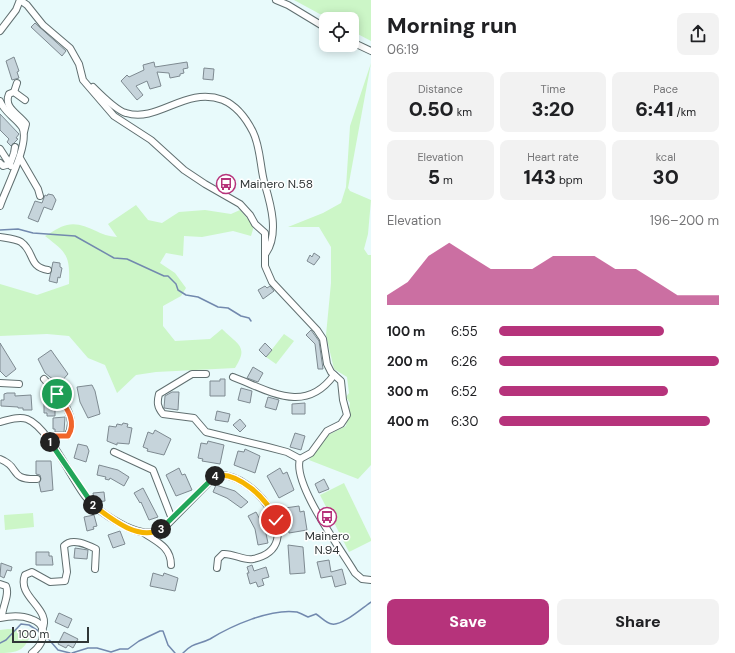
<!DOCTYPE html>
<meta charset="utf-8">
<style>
:root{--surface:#fff;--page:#f2f2f2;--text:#202124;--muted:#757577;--accent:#b6337b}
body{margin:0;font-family:"DM Sans",sans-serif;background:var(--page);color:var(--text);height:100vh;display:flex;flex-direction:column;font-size:15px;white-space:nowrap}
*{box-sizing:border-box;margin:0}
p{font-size:13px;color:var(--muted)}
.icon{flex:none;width:22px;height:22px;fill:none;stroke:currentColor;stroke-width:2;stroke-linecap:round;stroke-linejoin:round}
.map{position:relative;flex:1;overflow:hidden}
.drawer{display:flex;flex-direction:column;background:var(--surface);width:364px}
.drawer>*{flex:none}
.fabs{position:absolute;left:319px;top:12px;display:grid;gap:8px}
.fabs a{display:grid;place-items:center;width:40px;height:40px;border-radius:8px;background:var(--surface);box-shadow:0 2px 10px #0003;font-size:20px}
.scale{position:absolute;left:12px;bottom:10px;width:77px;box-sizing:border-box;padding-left:4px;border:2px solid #303637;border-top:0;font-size:11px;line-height:14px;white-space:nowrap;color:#303637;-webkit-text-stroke:3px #fff;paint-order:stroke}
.pin{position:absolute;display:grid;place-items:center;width:34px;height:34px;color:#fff;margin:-17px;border:2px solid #fff;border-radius:50%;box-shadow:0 1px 4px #0007}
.km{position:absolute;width:20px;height:20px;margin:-10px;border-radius:50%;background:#222;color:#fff;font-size:11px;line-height:20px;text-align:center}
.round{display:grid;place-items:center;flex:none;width:42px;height:42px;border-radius:8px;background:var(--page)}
.headline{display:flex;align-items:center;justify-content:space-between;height:68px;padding:0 16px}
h1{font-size:22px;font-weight:800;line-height:30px}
.stats{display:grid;grid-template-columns:repeat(3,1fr);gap:6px;height:68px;padding:4px 16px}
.stats div{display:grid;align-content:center;border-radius:8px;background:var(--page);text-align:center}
.stats b{font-size:20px;font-weight:800}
.stats small{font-size:11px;font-weight:400}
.stats p{font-size:11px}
.chart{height:112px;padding:8px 16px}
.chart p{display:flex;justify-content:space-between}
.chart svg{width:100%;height:72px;margin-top:4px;fill:var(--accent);opacity:.7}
.primary-button{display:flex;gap:8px;margin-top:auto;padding:8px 16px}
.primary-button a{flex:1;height:46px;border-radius:8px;background:var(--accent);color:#fff;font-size:16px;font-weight:800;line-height:46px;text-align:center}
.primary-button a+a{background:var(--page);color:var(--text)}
ul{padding:0 16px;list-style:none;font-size:13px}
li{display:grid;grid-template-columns:64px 48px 1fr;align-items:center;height:30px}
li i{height:10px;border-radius:5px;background:var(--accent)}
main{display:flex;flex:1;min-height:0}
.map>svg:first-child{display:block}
.green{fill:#ccf6c7}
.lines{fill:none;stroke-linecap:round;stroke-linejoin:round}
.stream{stroke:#7289ae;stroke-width:1.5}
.building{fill:#c6d4db;stroke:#7e8a91}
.minor-casing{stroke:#606f70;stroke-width:8}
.minor{stroke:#fff;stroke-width:6}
.split-1-casing{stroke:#fff;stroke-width:8}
.split-2-casing{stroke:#fff;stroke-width:8}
.split-3-casing{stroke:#fff;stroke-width:8}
.split-4-casing{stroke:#fff;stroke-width:8}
.split-5-casing{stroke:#fff;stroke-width:8}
.split-1{stroke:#f0652b;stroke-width:5}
.split-2{stroke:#22a559;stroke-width:5}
.split-3{stroke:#f5b400;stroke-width:5}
.split-4{stroke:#22a559;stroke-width:5}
.split-5{stroke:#f5b400;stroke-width:5}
.labels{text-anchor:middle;stroke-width:3;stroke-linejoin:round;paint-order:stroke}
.poi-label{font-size:12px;fill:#303637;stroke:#fff;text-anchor:start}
</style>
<main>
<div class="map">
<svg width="371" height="653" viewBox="0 0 371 653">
<rect width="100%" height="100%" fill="#e8fafb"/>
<g class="green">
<polygon points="294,0 371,0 371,41 352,31 352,19 329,19"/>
<polygon points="371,63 348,188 350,191 371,200 368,234 364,249 368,255 371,255 371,465 358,479 309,460 328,435 346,426 350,403 346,397 349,393 347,377 334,369 326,335 331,283 331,247 319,227 288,227 323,213 341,203 346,187 350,126"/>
<path d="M136 205 148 220 162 223 179 212 205 210 231 214 240 210 254 226 251 236 233 231 202 237 184 236 183 256 166 253 160 263 175 273 186 288 181 296 163 306V326L175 341 210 339 222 329C238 345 249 346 235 368L156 372 136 375 117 393 105 365 88 358 69 336 47 334 0 336V284L37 295 69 284C70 255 67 253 45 236 51 233 60 226 67 225 86 221 99 237 117 237L108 224Z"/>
<polygon points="284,334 294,341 276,364 266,357"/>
<polygon points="344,483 371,539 371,541 349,552 320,495"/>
<polygon points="33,513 34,527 5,530 4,515"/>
<path d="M8 629 33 630C25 649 21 653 0 653V630Z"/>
</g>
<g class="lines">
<g class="stream">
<polyline points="0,230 18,229 33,233 75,236 114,258 127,259 164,276 168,276 176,284 178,290 186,295 198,297 218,307 228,308 241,316 249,318 251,321"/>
<polyline points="45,635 58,650 70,653"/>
<polyline points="0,643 6,640 21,624 29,625 40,632"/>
<polyline points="72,653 88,648 97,648 111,652 120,649 128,649 139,641 160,631 163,631 168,645 175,653"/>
<path d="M183 653C194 642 198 645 210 639 231 626 271 608 297 612 300 613 304 615 308 617L316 614C321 617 326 623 332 624 342 626 362 608 371 602"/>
</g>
</g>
<g class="building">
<polygon points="35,23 66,51 62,56 31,27"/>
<polygon points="14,57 19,71 17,72 19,78 12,80 6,61"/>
<polygon points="154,62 155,67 187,62 188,68 183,69 184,73 180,74 180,76 170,78 169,73 157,72 161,86 150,89 147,81 136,86 143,95 137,100 121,81 127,75 129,77 144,70 143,65"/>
<polygon points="204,68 214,69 213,80 203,79"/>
<polygon points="0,114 19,134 16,138 18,139 11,146 7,142 9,139 0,130"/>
<polygon points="48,194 53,195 56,200 52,210 44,207 38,222 28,218 35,201 42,203 45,195 47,196"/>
<polygon points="314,253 320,257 314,265 307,261 310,255 312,257"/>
<polygon points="53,262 60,263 60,267 62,268 60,278 58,277 57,283 49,281"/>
<polygon points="265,286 267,288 270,286 274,291 263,299 258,290"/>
<polygon points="311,330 319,341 323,369 318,369 315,344 306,335"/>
<polygon points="0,343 16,369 6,377 0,371"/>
<polygon points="265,343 272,350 266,357 259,350"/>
<polygon points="51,350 68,374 59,384 45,373 38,359"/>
<polygon points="253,367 263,373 258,382 247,378"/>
<polygon points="220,379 225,379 225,396 210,396 210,381 220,381"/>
<polygon points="92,385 95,391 100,414 88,418 80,402 77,387"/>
<polygon points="241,388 252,391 250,403 238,400"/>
<polygon points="172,392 179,392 178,410 164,408 165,396"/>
<polygon points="7,393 15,393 15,396 31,395 32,410 23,410 23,408 18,408 18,407 1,406 1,400 4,400 4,394"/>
<polygon points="268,397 279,400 276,410 265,407"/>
<polygon points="44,403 57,403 57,407 55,407 55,416 47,416 47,413 44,413"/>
<polygon points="305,403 305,414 292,414 292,404"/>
<polygon points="217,411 230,414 228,422 215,420"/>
<polygon points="65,417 64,432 55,432 55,429 53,429 53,418"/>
<polygon points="240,419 246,426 240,432 233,425"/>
<polygon points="123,423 128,424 127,427 132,428 129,444 117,443 117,445 107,441 109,426 116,427 117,424 122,425"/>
<polygon points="155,430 171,439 164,455 147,451 148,449 143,447 148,432 153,434"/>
<polygon points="295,433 305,436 301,450 290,447"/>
<polygon points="208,441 224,445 220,464 202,461 203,459 198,458 201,443 207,444"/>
<polygon points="78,444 87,446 89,451 86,462 74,458"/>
<polygon points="245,449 260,456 255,473 234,465 238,451 244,452"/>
<polygon points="36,461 51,461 53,490 41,492 39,483 41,479 40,475 36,474"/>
<polygon points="99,465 118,470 129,477 124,486 110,478 109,480 105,479 106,477 97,475"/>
<polygon points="179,468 182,475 185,474 192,490 176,496 166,475"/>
<polygon points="280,468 283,474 287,472 294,490 279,498 267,476"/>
<polygon points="324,479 329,489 319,493 315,484"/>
<polygon points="216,485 235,491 248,502 241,508 227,498 213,492"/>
<polygon points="143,488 158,517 149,520 141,502 140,503 134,493"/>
<polygon points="104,492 105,501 97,502 94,500 93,493"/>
<polygon points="299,506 300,512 304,511 307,530 289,533 285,508"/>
<polygon points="256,512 265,529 268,543 258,545 255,529 248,516"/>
<polygon points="94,515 97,526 93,527 94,529 87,531 84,517"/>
<polygon points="120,531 125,544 113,548 108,535"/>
<polygon points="288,545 303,547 305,573 290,574"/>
<polygon points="75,548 88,550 87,559 74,558"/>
<polygon points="36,552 49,552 49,556 52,556 53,565 36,565"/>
<polygon points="329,560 331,572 342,569 346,584 335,587 332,576 321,578 317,562"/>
<polygon points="1,563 12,567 11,571 7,570 4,578 0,576"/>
<polygon points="252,565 254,571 266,567 269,577 262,579 264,585 258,587 256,582 250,584 247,573 249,573 247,567"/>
<polygon points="153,573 163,576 164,573 178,578 175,591 150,586"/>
<polygon points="59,613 72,619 68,628 55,622"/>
<polygon points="64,632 78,639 73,648 68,645 66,648 58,644"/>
</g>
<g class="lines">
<g class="minor-casing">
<g id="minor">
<path d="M20 0 27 5 43 25 70 48 79 64 83 80 114 116 151 140 184 170 205 184 240 204 250 215 255 224 265 233V266L272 282 317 330 323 339 327 364 331 372 341 381 343 400 347 415 341 424 327 431 311 453 300 459C292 484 341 549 355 573L362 579 371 580"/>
<polyline points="276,0 288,5 326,28"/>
<polyline points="0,31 16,10 20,0"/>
<polyline points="352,42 371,51"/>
<path d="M93 87C100 94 117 111 126 113 159 123 185 86 223 100 237 106 246 118 253 132 261 148 260 169 265 185 271 205 279 234 266 253"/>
<polyline points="14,92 17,83"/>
<path d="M0 101C4 112 16 118 22 127 31 142 5 190 0 206"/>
<path d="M24 132 26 124C19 114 3 108 9 94L14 92 25 100"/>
<polyline points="0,149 11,166"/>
<polyline points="20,158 38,189 40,196"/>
<polyline points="0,163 3,166 10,164 14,153 15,147"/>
<path d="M0 237C6 238 16 239 21 242 35 252 28 267 48 270"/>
<path d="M206 374H192L159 394C157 402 157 407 163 414L194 418 206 432 268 447 287 452 300 459"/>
<path d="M233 377C270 391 305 415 334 375"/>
<path d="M44 379C55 392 81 416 67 436H45"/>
<polyline points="0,383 19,384"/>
<path d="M0 422C9 420 18 416 27 419 48 427 71 478 85 496 96 510 111 519 127 527 140 533 150 535 164 528L216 475C256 471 310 547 253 559 244 561 233 553 223 554L218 559 217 568"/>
<polyline points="114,452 153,470 172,519"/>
<path d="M0 459C21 467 8 480 37 479"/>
<path d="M144 533C157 542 171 547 171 565"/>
<path d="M0 584 6 586C10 595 2 607 2 617"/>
<path d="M0 618C10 616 21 615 31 619 50 625 44 644 32 653"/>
<path d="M42 630C53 609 16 597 25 575L32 572 50 582 65 581 67 572 64 546C72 537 88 545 96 549L95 569"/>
</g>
</g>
<use href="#minor" class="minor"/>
</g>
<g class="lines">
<g class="split-1-casing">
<path id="split-1" d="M50 442 45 436H68C78 421 65 406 57 394"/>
</g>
<g class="split-2-casing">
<polyline id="split-2" points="50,442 93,505"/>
</g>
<g class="split-3-casing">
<path id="split-3" d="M93 505C110 518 139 542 161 529"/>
</g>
<g class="split-4-casing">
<polyline id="split-4" points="161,529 215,476"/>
</g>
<g class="split-5-casing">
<path id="split-5" d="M215 476C237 470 269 500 276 520"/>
</g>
<use href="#split-1" class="split-1"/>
<use href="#split-2" class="split-2"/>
<use href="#split-3" class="split-3"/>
<use href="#split-4" class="split-4"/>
<use href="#split-5" class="split-5"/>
</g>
<defs>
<g id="bus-ring" transform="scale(1)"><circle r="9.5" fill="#fff" stroke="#b6337b" stroke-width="1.5"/><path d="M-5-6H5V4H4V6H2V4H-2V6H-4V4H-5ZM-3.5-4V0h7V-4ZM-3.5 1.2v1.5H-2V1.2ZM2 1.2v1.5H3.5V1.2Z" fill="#b6337b"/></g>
</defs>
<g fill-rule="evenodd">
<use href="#bus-ring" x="226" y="184"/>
<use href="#bus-ring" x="327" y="517"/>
</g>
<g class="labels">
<g class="poi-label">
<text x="240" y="188">Mainero N.58</text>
<text x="327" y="540" text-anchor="middle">Mainero<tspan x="327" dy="14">N.94</tspan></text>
</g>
</g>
</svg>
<div class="fabs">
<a><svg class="icon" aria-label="locate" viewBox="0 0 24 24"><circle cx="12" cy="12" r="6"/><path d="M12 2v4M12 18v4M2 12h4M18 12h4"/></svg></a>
</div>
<div class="scale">100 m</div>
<div class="pin" style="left:57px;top:394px;background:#1e9e55"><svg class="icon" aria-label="arrive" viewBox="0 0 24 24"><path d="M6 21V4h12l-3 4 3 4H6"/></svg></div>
<div class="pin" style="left:276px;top:520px;background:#d93025"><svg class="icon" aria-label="check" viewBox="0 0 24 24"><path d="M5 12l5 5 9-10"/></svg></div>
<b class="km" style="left:50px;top:442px">1</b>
<b class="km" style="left:93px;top:505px">2</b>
<b class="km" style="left:161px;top:529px">3</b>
<b class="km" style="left:215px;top:476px">4</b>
</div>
<section class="drawer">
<div class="headline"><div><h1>Morning run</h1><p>06:19</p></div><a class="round"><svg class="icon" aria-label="share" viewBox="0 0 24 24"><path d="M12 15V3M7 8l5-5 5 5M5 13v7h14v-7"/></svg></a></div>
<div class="stats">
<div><p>Distance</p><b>0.50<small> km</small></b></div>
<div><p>Time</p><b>3:20</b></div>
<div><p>Pace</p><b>6:41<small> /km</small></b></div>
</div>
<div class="stats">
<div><p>Elevation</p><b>5<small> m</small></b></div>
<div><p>Heart rate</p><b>143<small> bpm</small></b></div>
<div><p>kcal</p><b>30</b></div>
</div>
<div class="chart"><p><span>Elevation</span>196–200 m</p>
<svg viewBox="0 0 160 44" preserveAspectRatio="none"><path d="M0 44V38L10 30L20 14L30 6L40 14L50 22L60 22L70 22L80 14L90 14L100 14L110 22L120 22L130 30L140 38L150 38L160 38V44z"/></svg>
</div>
<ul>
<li><b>100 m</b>6:55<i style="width:75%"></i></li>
<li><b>200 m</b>6:26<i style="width:100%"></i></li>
<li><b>300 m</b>6:52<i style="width:77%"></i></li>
<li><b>400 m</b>6:30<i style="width:96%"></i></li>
</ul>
<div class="primary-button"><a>Save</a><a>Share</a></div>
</section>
</main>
